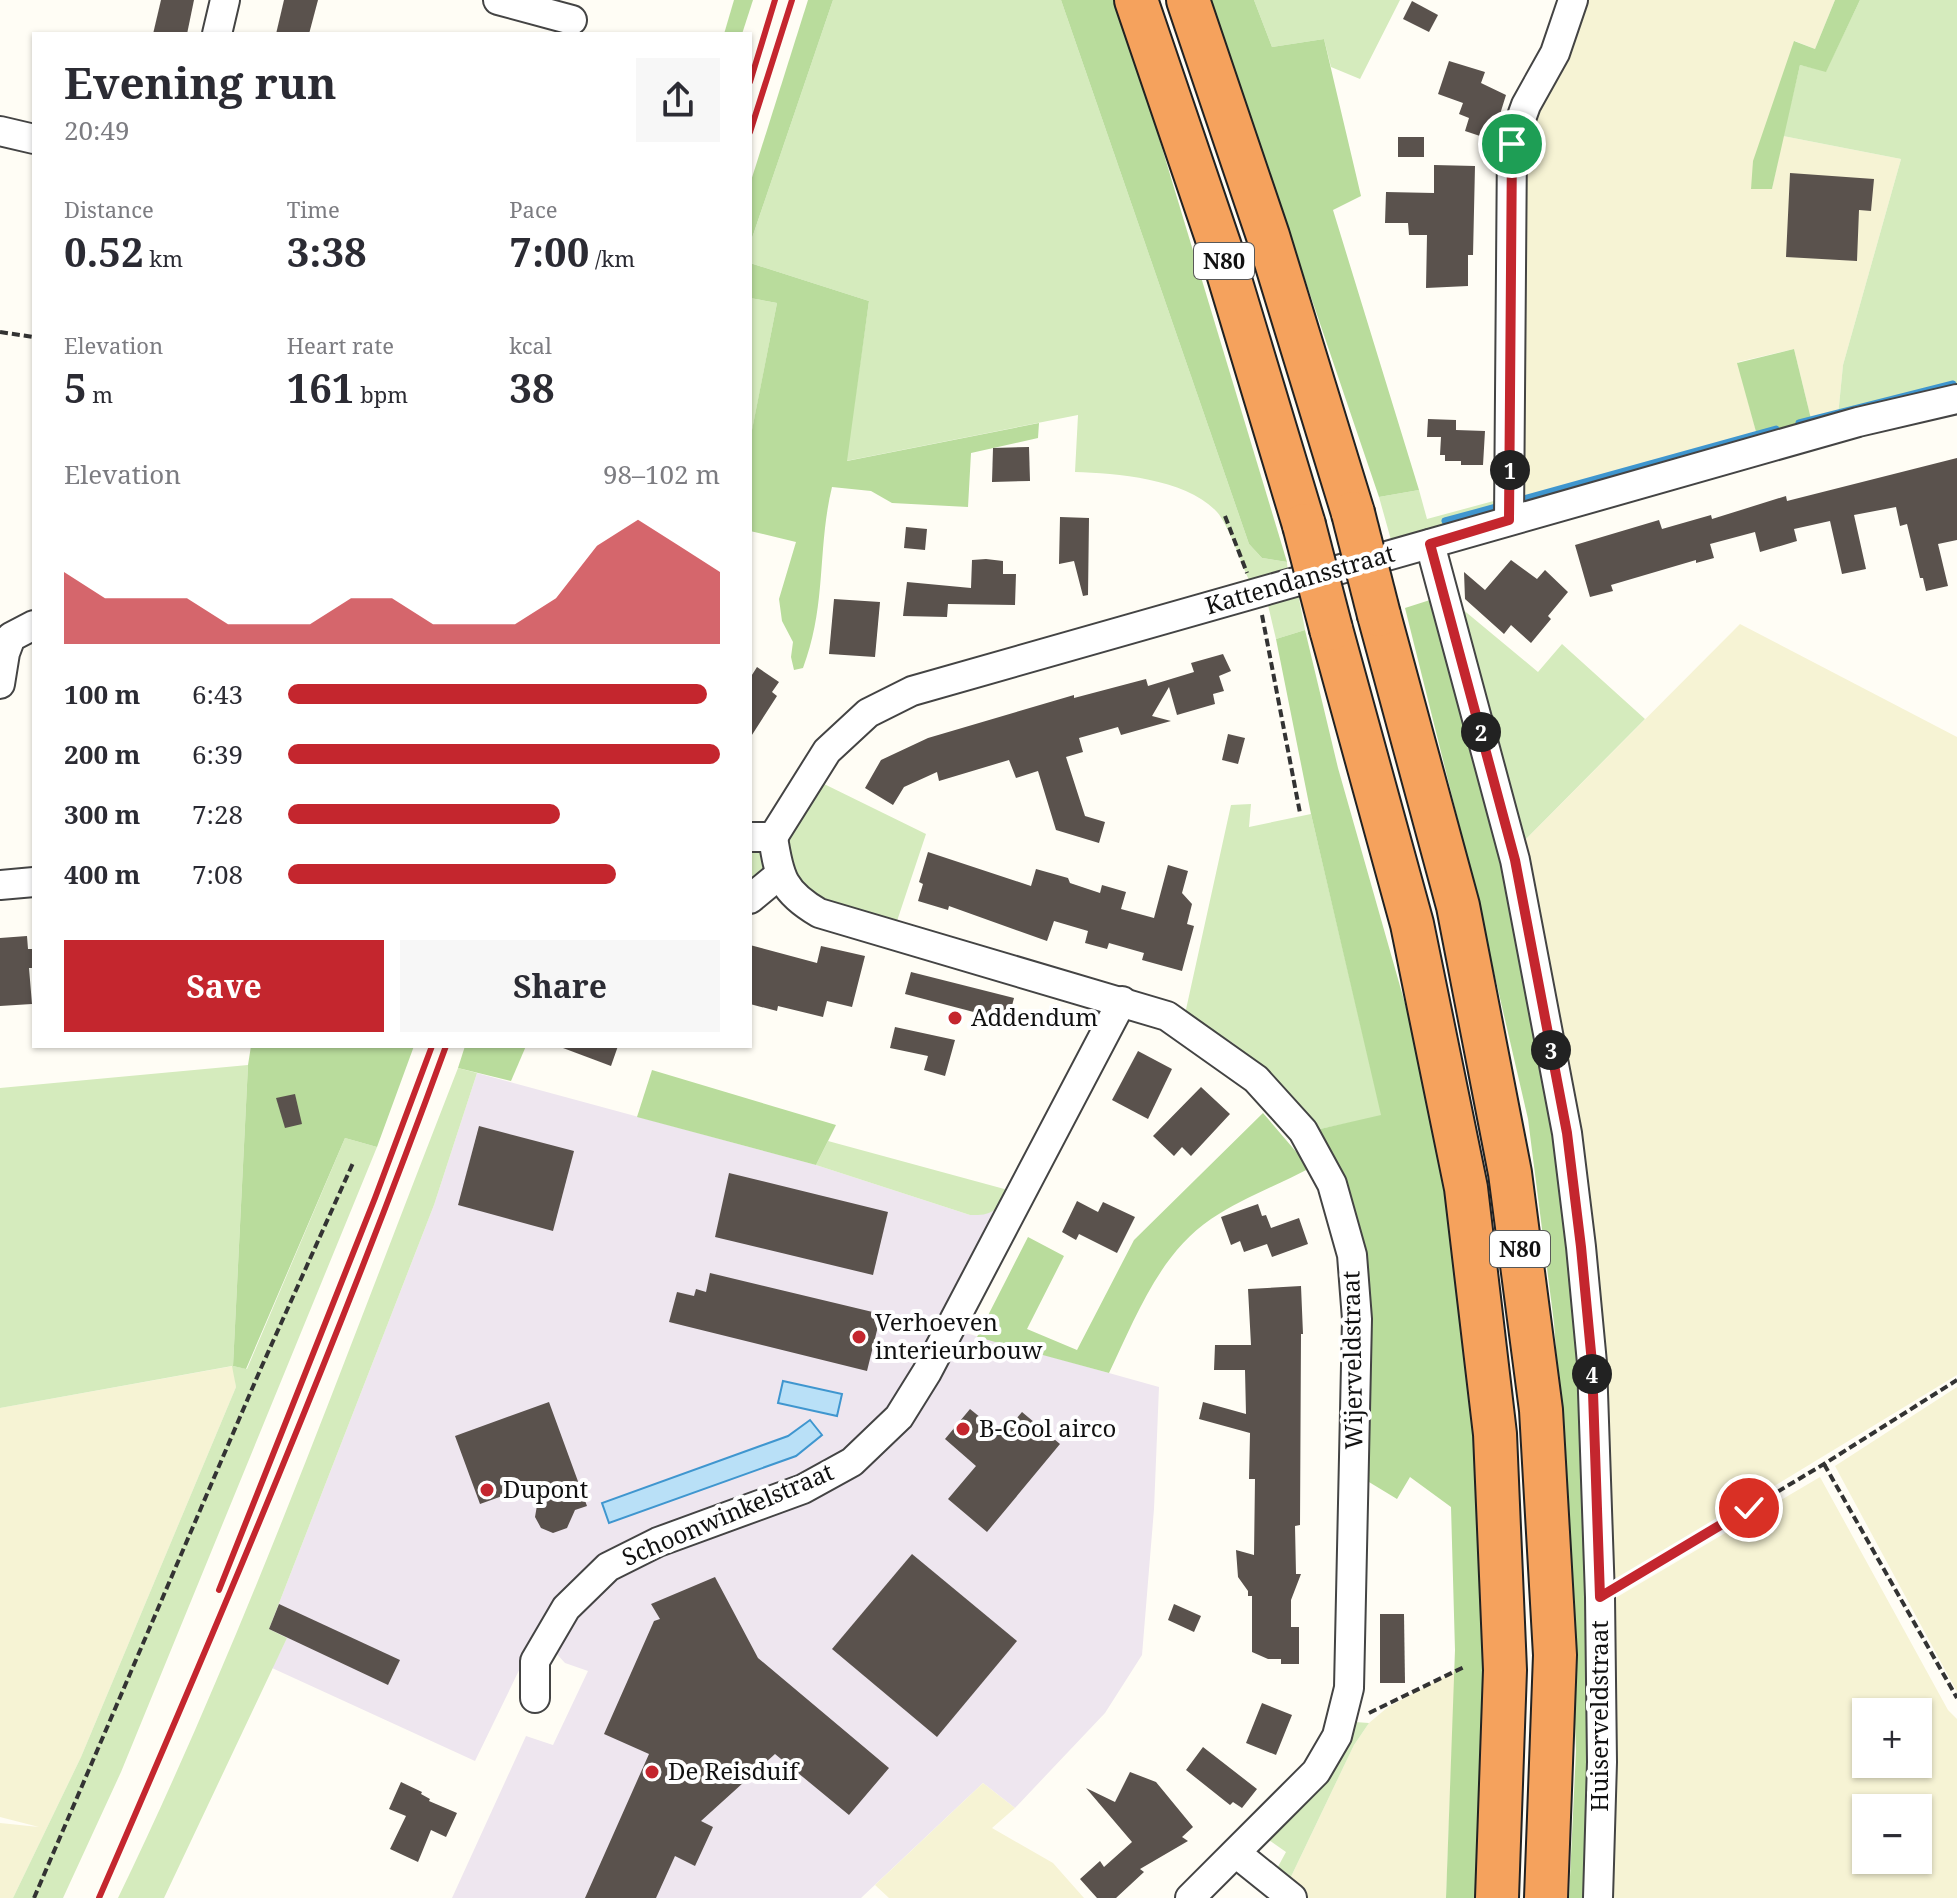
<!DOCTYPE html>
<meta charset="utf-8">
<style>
:root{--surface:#fff;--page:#f7f7f7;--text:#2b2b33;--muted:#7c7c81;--accent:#c4262e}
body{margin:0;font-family:"Noto Serif",serif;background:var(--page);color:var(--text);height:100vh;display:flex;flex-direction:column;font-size:30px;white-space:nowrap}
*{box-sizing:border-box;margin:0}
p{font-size:26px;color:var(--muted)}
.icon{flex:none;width:44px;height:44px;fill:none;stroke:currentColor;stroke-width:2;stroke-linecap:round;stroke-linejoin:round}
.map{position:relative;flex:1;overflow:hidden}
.drawer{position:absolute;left:32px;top:32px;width:720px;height:1016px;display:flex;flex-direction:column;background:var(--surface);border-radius:0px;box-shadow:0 2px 6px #0004}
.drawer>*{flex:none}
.tools{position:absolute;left:1852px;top:1698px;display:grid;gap:16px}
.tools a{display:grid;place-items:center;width:80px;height:80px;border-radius:0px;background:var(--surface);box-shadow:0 2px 6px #0004;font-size:40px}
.pin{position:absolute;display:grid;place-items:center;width:68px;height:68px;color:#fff;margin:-34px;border:4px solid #fff;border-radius:50%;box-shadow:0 2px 8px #0007}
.km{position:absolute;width:40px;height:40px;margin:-20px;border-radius:50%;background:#222;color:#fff;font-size:22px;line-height:40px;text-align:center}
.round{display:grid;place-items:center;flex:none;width:84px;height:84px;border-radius:0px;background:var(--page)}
.headline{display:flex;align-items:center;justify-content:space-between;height:136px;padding:0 32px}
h1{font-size:44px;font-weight:700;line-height:60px}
.stats{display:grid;grid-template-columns:repeat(3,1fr);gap:12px;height:136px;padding:8px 32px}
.stats div{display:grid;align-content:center}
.stats b{font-size:40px;font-weight:700}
.stats small{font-size:22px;font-weight:400}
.stats p{font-size:22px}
.chart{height:224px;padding:16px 32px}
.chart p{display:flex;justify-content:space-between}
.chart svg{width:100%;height:144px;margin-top:8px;fill:var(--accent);opacity:.7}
.action{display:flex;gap:16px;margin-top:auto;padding:16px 32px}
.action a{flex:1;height:92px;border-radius:0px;background:var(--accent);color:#fff;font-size:32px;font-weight:700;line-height:92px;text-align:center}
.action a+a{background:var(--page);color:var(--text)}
ul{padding:0 32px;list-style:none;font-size:26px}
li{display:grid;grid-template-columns:128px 96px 1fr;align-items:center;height:60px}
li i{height:20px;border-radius:10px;background:var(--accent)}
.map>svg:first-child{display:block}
.industrial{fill:#eee6ef}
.farmland{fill:#f6f3d4;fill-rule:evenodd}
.green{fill:#d5ebbd}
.forest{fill:#b9dc9c}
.water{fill:#b9e0f7;stroke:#3f96cf;stroke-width:2}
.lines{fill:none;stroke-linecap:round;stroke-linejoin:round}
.stream{stroke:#3f96cf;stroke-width:7}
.building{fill:#5a524d}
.minor-casing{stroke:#444;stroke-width:32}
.highway-casing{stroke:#222;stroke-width:46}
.path{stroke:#333;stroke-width:4;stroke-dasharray:8 4;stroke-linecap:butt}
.minor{stroke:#fff;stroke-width:28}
.highway{stroke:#f5a25d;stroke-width:42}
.rail{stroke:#c4262e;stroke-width:6}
.highway-bridge-casing{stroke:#222;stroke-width:46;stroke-linecap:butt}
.highway-bridge{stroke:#f5a25d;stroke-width:42}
.route-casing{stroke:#fff;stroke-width:16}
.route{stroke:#c4262e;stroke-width:10}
.poi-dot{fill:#c4262e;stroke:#fff;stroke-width:3}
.labels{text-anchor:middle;stroke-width:8;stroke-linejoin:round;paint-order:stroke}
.shield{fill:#fff;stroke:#585858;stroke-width:2}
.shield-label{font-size:22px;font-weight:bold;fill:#111}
.street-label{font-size:24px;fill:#111;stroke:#fff}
.poi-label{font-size:24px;fill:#111;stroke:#fff;text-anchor:start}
</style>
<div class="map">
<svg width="1957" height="1898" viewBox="0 0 1957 1898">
<rect width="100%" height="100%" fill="#fffdf5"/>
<g class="industrial">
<polygon points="477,1073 816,1165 970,1215 1001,1206 897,1399 855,1444 792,1482 729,1505 541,1625 475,1761 272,1668 287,1638 269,1629 434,1205"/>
<polygon points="962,1332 1159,1387 1154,1509 1142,1655 1105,1713 1015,1808 983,1783 861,1898 452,1898 526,1736 553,1745 588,1671 565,1663 554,1651 584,1607 613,1580 654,1555 849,1478 881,1456 907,1424"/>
</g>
<g class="farmland">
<polygon points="1579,0 1835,0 1815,49 1795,41 1751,188 1772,189 1783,136 1901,159 1843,365 1838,416 1812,423 1794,349 1738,362 1758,439 1520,507 1519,150"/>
<polygon points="1740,624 1957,737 1957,1375 1626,1576 1617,1579 1610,1575 1519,846"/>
<polygon points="233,1366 236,1387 81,1757 13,1898 0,1898 0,1823 39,1827 0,1817 0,1408"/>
<polygon points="1957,1387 1957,1692 1835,1466"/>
<path d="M1820 1477 1948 1710 1957 1719V1898H1602L1607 1603ZM1866 1712H1918V1764H1866ZM1866 1808H1918V1860H1866Z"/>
<polygon points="1455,1671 1446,1898 1307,1898 1288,1883 1354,1745 1369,1723 1388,1707"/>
<polygon points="983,1783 1015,1808 992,1828 1053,1863 1084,1898 889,1898 875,1885"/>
</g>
<g class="green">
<path d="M833 0H1061L1249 544 1262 558 1287 562 1288 574 1262 582 1249 580C1241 563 1228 524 1217 512 1187 479 1117 473 1075 472L1078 415 846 461 869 301 750 263V244Z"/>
<polygon points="1254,0 1400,0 1360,79 1331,67 1324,39 1272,47"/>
<polygon points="1860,0 1957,0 1957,388 1838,416 1843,365 1901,159 1783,136 1800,65 1826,71"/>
<polygon points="750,298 777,303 752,431 750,430"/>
<polygon points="1419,490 1427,519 1501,499 1501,513 1393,547 1379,497"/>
<polygon points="1298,593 1305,630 1276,639 1267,601"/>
<polygon points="1461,608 1538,672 1562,644 1645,719 1519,846"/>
<polygon points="820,782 926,834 896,924 824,904 791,873 787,845 795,824"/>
<polygon points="1251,804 1249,827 1311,814 1382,1116 1320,1129 1276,1079 1233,1043 1185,1014 1231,805"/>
<polygon points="760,847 769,873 750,889 750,848"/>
<polygon points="248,1065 233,1366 247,1369 345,1138 377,1147 121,1772 63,1898 13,1898 81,1757 236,1387 232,1366 0,1408 0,1088"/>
<path d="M458 1068 477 1073 434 1205 269 1629 287 1638 164 1898H118C248 1629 349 1346 458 1068Z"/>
<path d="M828 1141 1008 1190C999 1210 992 1216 970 1215L816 1165Z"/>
<polygon points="1355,1722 1369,1723 1354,1745 1288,1883 1274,1874 1286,1852 1266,1838 1337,1760"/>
</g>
<g class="forest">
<polygon points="734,0 753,0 742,34 724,34"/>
<polygon points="808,0 833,0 750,244 750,184"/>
<polygon points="1061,0 1115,0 1124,22 1287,562 1262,558 1249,544"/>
<polygon points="1210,0 1254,0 1272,47 1324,39 1361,196 1333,210 1419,490 1379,497"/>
<polygon points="1835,0 1860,0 1826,72 1800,65 1772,189 1751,189 1753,161 1794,41 1815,49"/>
<path d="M750 263 869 301 847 461 1039 423 1038 438 971 453 968 507 892 503 871 491 832 487C817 549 827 605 803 668L794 670 791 657 793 642 782 621 779 599 796 542 750 531V430H752L777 303 750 298Z"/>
<polygon points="1794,349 1812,423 1758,439 1737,363"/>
<polygon points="1430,600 1505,858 1562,1132 1585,1369 1592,1615 1588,1898 1569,1898 1576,1751 1568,1513 1554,1323 1528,1119 1468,860 1405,608"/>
<polygon points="1305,630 1338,768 1433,1102 1462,1282 1480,1487 1487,1699 1479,1898 1446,1898 1455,1650 1451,1507 1410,1477 1397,1499 1364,1479 1338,1172 1320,1129 1381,1115 1311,814 1276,639"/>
<polygon points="251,1046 414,1046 377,1147 345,1138 246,1369 233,1366 248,1065"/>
<polygon points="465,1046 526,1046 511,1081 458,1068"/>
<polygon points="652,1070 836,1125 816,1165 637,1117"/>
<path d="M1263 1113 1310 1168C1278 1185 1241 1199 1211 1219 1159 1254 1135 1319 1109 1373L977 1337 1028 1237 1064 1256 1027 1329 1077 1350 1134 1240Z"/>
</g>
<g class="water">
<polygon points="783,1381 842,1394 837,1416 778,1403"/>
<polygon points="810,1420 822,1435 796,1456 609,1523 602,1503 788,1436"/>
</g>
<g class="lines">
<g class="stream">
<polyline points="1799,423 1953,384"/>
<polyline points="1524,499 1776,429"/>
<polyline points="1445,521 1500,506 1502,503"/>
</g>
</g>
<g class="building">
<polygon points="161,0 194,0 187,34 153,34"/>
<polygon points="284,0 318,0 309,34 276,34"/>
<polygon points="1412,1 1438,15 1429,32 1403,19"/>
<polygon points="1449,61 1485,72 1481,83 1506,95 1492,140 1465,131 1469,118 1459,114 1463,103 1438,94"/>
<rect x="1398" y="137" width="26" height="20"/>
<polygon points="1434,165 1475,166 1473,255 1468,255 1468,286 1426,288 1427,235 1409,235 1408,223 1385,223 1386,192 1434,193"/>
<polygon points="1790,173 1874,179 1871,211 1859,210 1857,261 1786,257"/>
<polygon points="1428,419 1456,420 1456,430 1485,431 1483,465 1461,465 1461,461 1445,461 1445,455 1440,455 1441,437 1427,437"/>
<polygon points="1029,447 1030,481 992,482 993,448"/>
<polygon points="1957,458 1957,540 1938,544 1948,586 1926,591 1923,578 1920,578 1907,524 1900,526 1896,507 1854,515 1866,569 1842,574 1830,521 1794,529 1797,541 1760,552 1755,532 1710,544 1714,558 1696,563 1696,560 1611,585 1613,591 1590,597 1575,545 1659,520 1662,529 1711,515 1712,519 1786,496 1787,501"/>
<polygon points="1060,517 1089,518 1088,595 1083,596 1074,561 1059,564"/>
<polygon points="906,527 927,529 925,550 904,548"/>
<polygon points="986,559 1003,561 1003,574 1016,574 1015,605 948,604 947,617 903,616 907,582 971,588 972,560"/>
<polygon points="1511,560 1537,579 1545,570 1568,592 1548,616 1551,619 1531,643 1511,625 1504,634 1465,599 1464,572 1485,590"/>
<polygon points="834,599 880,602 875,657 829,654"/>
<polygon points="1223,654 1231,671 1219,676 1224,691 1213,694 1215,704 1177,715 1169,687 1152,716 1171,721 1121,735 1118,727 1079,738 1083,752 1066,757 1085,816 1105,822 1099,843 1056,830 1038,771 1016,778 1009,760 939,781 937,772 904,787 893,805 865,788 881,760 928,738 1074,695 1074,698 1146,679 1148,686 1194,672 1191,663"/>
<polygon points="757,667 779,682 772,692 777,696 750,738 750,678"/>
<polygon points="1228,734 1245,738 1238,764 1222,760"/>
<polygon points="928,852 1031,886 1036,869 1068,878 1070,883 1100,893 1102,885 1126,892 1121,909 1154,918 1168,865 1188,871 1182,893 1192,904 1187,924 1194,926 1182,971 1142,960 1144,953 1109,943 1107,949 1085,943 1088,931 1054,921 1047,941 949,906 948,910 918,901 923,884 919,882"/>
<polygon points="27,936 28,949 33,949 34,968 29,968 32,1004 0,1006 0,938"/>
<polygon points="750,945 817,963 821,946 865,956 852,1007 827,1001 823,1017 778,1006 777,1011 750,1004"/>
<polygon points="911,972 1014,998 1008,1021 905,994"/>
<polygon points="895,1027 955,1040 945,1076 924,1070 928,1056 890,1048"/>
<polygon points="563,1046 618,1046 611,1066 563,1048"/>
<polygon points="1138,1051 1172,1069 1148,1119 1112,1100"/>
<polygon points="1201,1087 1230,1114 1191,1156 1182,1147 1174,1156 1153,1136"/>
<polygon points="295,1094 302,1124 285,1128 276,1098"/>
<polygon points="479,1126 574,1151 553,1231 458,1205"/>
<polygon points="729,1173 888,1212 873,1275 715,1237"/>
<polygon points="1077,1201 1098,1212 1103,1202 1135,1217 1117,1253 1079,1234 1076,1240 1062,1232"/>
<polygon points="1258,1204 1262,1216 1266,1215 1271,1228 1299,1218 1308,1244 1272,1257 1267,1244 1244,1252 1240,1241 1231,1245 1221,1217"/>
<polygon points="710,1273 881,1314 867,1371 669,1322 677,1292 694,1296 696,1289 706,1292"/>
<polygon points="1301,1286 1303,1334 1301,1334 1300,1525 1295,1526 1296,1574 1301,1574 1291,1600 1291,1627 1299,1627 1299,1664 1281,1664 1281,1659 1268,1659 1252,1652 1252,1596 1248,1596 1248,1591 1238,1577 1236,1550 1254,1555 1255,1479 1249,1479 1250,1433 1199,1419 1203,1402 1246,1414 1245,1370 1214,1370 1215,1345 1251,1345 1248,1289"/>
<polygon points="549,1402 587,1506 575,1510 567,1528 553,1533 541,1528 535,1517 541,1482 480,1504 455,1436"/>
<polygon points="970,1409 1002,1435 1022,1412 1060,1444 987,1532 948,1499 976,1466 945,1439"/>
<polygon points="912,1554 1017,1641 937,1737 832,1649"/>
<polygon points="715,1577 758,1658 889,1768 849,1815 775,1754 701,1821 713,1827 695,1866 675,1856 656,1898 585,1898 649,1754 604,1734 654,1621 660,1619 651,1604"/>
<polygon points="279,1604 400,1660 388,1685 269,1629"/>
<polygon points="1174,1604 1201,1616 1194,1632 1168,1620"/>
<polygon points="1380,1614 1404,1614 1405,1683 1380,1683"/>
<polygon points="1262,1703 1292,1715 1276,1755 1246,1743"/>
<polygon points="1203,1747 1257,1789 1242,1808 1233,1802 1230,1805 1186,1770"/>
<polygon points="1130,1772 1156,1782 1193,1827 1182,1837 1188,1841 1140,1869 1144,1872 1116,1898 1097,1898 1080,1879 1100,1861 1104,1867 1132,1842 1086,1788 1115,1802"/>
<polygon points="401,1782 422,1792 421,1794 430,1799 429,1801 457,1813 446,1837 431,1830 418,1862 390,1849 406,1816 389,1809"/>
</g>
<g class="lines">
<g class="minor-casing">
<g id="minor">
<polyline points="498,0 572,20"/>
<polyline points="217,34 225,0"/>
<polyline points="0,131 34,139"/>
<polyline points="1509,520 1512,144 1526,105 1555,53 1573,0"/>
<polyline points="1430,544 1515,860 1567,1133 1581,1247 1592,1363 1600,1597 1602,1762 1598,1898"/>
<polyline points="0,684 5,653 11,637 34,625"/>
<polyline points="750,837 773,837 827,751 868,713 912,691 1858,422 1957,399"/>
<path d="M773 837C779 877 783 892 819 913L1167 1016 1256 1079 1303 1131 1332 1184 1352 1255 1357 1319 1349 1688 1337 1736 1316 1772 1190 1898"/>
<polyline points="0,885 34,882"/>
<polyline points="750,899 779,875"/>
<polyline points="535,1698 535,1661 566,1608 608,1567 658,1542 803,1489 852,1462 899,1417 927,1372 1122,1001"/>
<polyline points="1236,1853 1292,1898"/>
</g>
</g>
<g class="highway-casing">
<g id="highway">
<polyline points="1136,0 1222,253 1304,525"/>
<polyline points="1188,0 1268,236 1353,513"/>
<polyline points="1379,615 1458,906 1510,1173 1541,1410 1555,1655 1546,1898"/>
<polyline points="1331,629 1412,924 1466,1188 1495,1434 1505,1670 1497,1898"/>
</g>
</g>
<g class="path">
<polyline points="0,332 34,337"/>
<polyline points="1225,516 1247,573"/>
<polyline points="1262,615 1300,813"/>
<polyline points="1824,1464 1957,1698"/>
<polyline points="1623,1584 1824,1464 1957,1380"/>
<polyline points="1369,1713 1464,1667"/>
<polyline points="34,1898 261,1368 353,1163"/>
</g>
<use href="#minor" class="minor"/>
<use href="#highway" class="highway"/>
<g class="rail">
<polyline points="750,82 775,0"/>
<polyline points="750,132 792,0"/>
<polyline points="219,1590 375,1198 432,1046"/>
<path d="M99 1898C221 1617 341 1334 446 1046"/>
</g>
<g class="highway-bridge-casing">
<g id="highway-bridge">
<polyline points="1353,513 1379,615"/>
<polyline points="1304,525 1331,629"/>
</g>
</g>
<use href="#highway-bridge" class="highway-bridge"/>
</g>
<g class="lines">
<g class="route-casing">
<polyline id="route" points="1512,144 1509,520 1430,544 1515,860 1567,1133 1581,1247 1592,1363 1600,1597 1749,1508"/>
</g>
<use href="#route" class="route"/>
</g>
<g class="poi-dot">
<circle cx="955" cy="1018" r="8"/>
<circle cx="859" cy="1337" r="8"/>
<circle cx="963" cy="1429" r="8"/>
<circle cx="487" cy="1490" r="8"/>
<circle cx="652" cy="1772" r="8"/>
</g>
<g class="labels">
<g class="shield">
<rect x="1194" y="243" width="60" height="36" rx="6"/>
<rect x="1490" y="1231" width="60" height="36" rx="6"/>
</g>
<g class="shield-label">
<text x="1224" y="269">N80</text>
<text x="1520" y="1257">N80</text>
</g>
<g class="street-label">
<text transform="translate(1300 580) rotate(-16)" y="8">Kattendansstraat</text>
<text transform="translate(1353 1360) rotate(-91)" y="8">Wijerveldstraat</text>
<text transform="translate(728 1515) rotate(-23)" y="8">Schoonwinkelstraat</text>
<text transform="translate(1600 1716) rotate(-90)" y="8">Huiserveldstraat</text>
</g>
<g class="poi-label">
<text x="971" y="1026">Addendum</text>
<text x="875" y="1331">Verhoeven<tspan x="875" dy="28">interieurbouw</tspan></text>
<text x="979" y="1437">B-Cool airco</text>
<text x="503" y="1498">Dupont</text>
<text x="668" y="1780">De Reisduif</text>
</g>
</g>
</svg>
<div class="tools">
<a>+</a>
<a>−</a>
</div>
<div class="pin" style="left:1512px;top:144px;background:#1e9e55"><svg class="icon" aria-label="arrive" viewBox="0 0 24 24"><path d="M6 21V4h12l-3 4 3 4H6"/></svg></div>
<div class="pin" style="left:1749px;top:1508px;background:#d93025"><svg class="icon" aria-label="check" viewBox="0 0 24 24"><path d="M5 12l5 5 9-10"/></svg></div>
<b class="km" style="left:1510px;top:470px">1</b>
<b class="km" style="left:1481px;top:732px">2</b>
<b class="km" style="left:1551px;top:1050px">3</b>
<b class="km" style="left:1592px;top:1374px">4</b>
<section class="drawer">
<div class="headline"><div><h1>Evening run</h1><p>20:49</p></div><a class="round"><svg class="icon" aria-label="share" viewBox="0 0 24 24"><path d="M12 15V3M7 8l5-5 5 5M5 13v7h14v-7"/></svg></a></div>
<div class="stats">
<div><p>Distance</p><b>0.52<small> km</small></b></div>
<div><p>Time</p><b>3:38</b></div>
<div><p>Pace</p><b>7:00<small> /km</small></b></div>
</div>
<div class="stats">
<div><p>Elevation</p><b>5<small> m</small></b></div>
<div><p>Heart rate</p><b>161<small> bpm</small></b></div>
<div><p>kcal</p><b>38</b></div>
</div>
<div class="chart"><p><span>Elevation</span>98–102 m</p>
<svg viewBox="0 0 160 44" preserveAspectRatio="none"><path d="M0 44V22L10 30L20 30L30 30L40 38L50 38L60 38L70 30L80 30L90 38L100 38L110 38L120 30L130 14L140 6L150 14L160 22V44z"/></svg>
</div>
<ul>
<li><b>100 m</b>6:43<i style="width:97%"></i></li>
<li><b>200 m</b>6:39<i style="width:100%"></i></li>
<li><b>300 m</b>7:28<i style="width:63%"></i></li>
<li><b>400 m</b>7:08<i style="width:76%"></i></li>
</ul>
<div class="action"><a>Save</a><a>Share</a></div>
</section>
</div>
